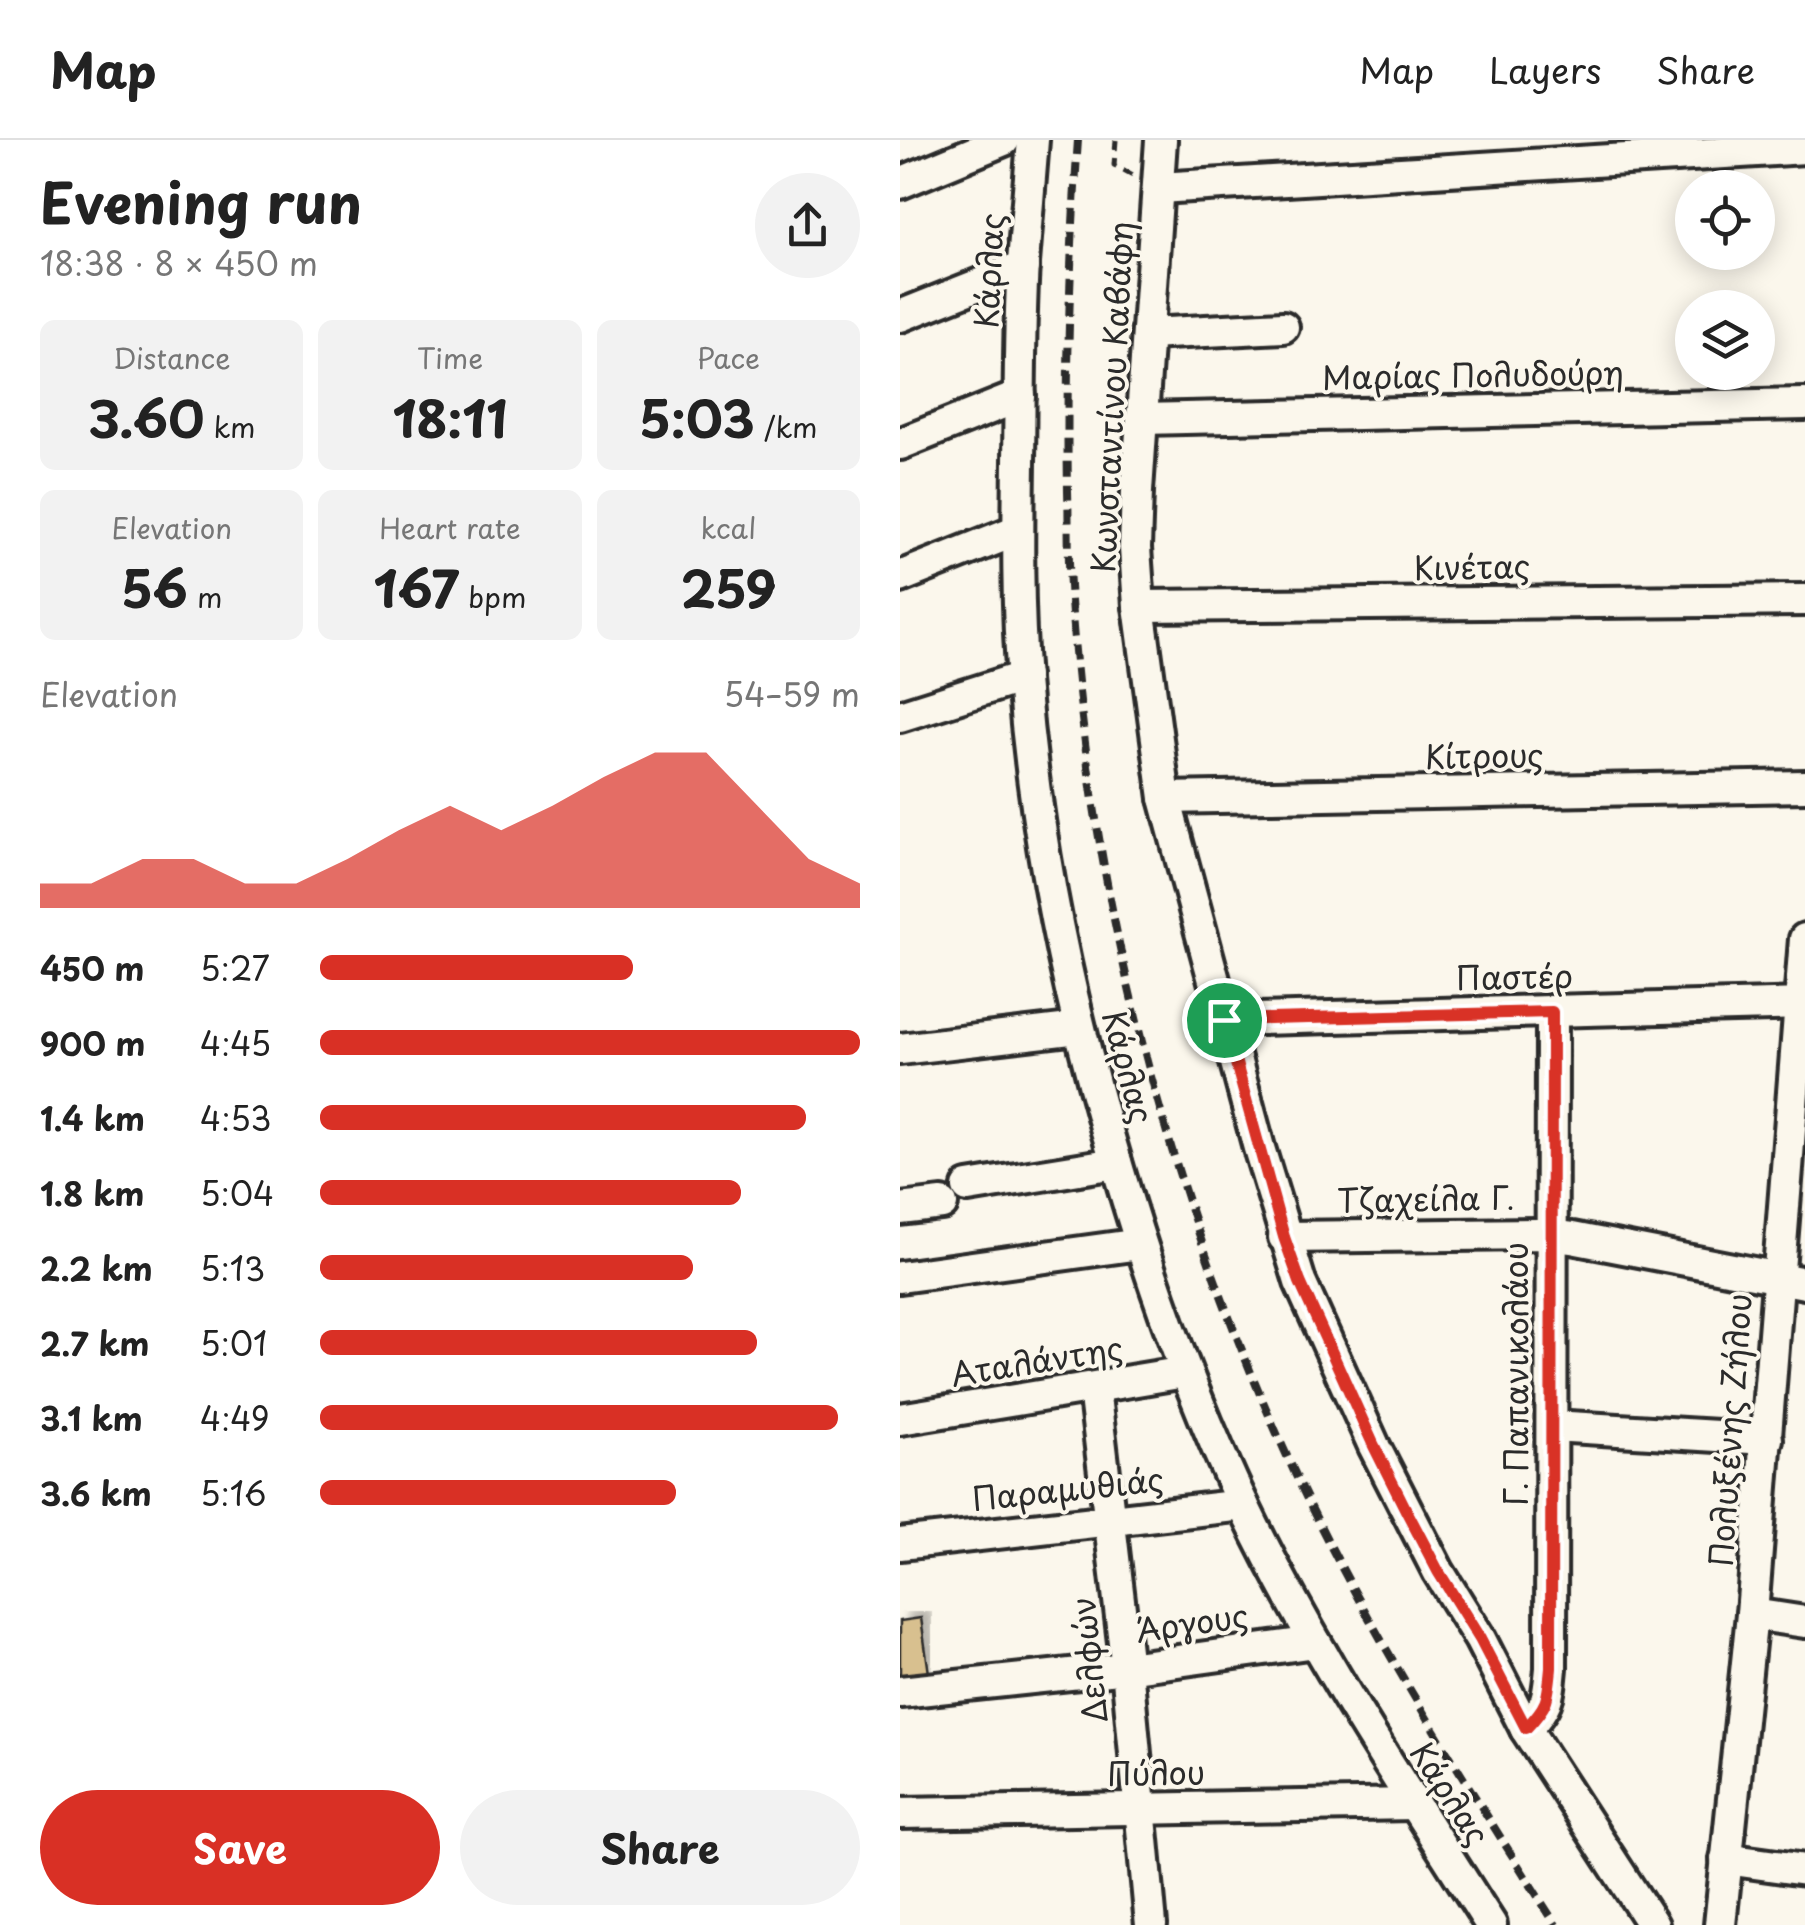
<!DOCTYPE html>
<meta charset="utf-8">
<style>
:root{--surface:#fff;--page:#f2f2f2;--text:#222;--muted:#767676;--line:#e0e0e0;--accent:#d93025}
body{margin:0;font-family:"Playpen Sans",sans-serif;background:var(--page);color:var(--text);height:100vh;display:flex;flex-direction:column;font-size:38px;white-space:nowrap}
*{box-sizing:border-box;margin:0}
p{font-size:32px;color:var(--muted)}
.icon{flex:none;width:55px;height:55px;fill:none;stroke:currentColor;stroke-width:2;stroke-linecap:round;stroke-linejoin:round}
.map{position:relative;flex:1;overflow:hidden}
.drawer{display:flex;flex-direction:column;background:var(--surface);width:900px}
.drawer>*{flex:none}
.controls{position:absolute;left:775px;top:30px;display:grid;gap:20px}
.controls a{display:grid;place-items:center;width:100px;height:100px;border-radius:50%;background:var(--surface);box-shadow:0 5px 25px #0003;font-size:50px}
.pin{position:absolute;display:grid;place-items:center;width:85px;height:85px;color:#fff;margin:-42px;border:5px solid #fff;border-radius:50%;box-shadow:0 2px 10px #0007}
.round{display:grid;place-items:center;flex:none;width:105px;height:105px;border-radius:52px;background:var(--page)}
.head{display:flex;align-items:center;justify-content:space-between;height:170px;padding:0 40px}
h1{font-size:55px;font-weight:700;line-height:75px}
.stats{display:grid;grid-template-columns:repeat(3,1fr);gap:15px;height:170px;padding:10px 40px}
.stats div{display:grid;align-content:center;border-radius:15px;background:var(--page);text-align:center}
.stats b{font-size:50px;font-weight:700}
.stats small{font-size:28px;font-weight:400}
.stats p{font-size:28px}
.chart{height:280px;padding:20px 40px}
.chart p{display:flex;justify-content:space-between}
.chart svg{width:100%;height:180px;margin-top:10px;fill:var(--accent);opacity:.7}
.primary-button{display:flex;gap:20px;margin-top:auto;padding:20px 40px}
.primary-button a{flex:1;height:115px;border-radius:60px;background:var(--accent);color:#fff;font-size:40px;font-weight:700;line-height:115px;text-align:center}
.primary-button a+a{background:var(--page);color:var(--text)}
ul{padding:0 40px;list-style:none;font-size:32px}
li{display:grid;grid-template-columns:160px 120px 1fr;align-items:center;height:75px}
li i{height:25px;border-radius:12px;background:var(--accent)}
header{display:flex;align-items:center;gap:60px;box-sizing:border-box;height:140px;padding:0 50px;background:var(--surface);border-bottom:2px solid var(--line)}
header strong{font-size:48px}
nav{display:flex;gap:55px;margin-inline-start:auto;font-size:35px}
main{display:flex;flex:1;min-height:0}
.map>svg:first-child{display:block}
.building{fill:#d8c08f;stroke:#2b2b2b;stroke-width:2.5;filter:url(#shadow)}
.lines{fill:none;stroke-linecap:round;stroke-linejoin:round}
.minor-casing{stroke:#2b2b2b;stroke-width:38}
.path{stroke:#2b2b2b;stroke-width:5;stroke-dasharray:10 8;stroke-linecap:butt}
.minor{stroke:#fbf7ec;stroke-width:30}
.rail{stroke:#2b2b2b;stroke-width:8;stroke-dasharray:15 8;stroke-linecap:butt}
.route-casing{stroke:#fff;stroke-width:20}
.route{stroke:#d93025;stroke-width:12}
.labels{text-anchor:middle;stroke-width:8;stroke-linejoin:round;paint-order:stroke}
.street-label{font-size:32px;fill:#2b2b2b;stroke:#fbf7ec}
</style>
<header>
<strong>Map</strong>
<nav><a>Map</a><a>Layers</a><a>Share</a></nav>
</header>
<main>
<section class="drawer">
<div class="head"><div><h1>Evening run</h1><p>18:38 · 8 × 450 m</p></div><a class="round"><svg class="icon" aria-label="share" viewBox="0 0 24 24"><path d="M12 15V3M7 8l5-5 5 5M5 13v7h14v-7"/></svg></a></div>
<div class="stats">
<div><p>Distance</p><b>3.60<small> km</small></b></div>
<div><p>Time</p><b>18:11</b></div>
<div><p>Pace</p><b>5:03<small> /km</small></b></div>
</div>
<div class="stats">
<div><p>Elevation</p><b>56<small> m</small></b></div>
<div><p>Heart rate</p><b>167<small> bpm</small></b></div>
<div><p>kcal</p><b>259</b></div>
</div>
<div class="chart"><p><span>Elevation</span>54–59 m</p>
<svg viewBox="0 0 160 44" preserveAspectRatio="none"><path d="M0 44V38L10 38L20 32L30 32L40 38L50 38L60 32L70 25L80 19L90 25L100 19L110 12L120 6L130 6L140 19L150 32L160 38V44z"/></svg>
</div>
<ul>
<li><b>450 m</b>5:27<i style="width:58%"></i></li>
<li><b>900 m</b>4:45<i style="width:100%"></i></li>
<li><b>1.4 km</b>4:53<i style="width:90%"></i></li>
<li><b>1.8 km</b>5:04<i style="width:78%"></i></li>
<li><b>2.2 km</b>5:13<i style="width:69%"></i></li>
<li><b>2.7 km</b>5:01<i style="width:81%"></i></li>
<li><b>3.1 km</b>4:49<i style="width:96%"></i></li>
<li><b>3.6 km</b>5:16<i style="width:66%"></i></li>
</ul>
<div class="primary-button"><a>Save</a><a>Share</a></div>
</section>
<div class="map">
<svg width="905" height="1785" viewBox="0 0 905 1785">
<defs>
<filter id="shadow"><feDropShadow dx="9" dy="-9" stdDeviation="5" flood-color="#0004"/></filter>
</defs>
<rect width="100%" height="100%" fill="#fbf7ec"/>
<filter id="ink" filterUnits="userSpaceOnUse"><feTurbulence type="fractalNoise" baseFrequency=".01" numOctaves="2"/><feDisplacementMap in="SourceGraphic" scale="20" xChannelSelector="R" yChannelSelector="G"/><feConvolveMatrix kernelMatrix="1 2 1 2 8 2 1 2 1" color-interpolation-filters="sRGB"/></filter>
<g filter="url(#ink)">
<polygon class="building" points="21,1478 29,1533 0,1537 0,1481"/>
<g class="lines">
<g class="minor-casing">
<g id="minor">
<path d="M133 0C130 41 126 82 123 123 119 189 120 256 119 322 118 394 117 468 123 540 136 707 171 872 219 1032 253 1148 293 1260 345 1369 415 1515 505 1649 591 1785"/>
<polyline points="261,0 237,351 235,408 239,466 265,658 359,1008 400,1142 474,1306 538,1431 580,1499 626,1589 753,1785"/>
<polyline points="0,43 104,0"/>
<polyline points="259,48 905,8"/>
<polyline points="0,176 123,127"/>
<polyline points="248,194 383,187"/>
<polyline points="242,279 905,264"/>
<polyline points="0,304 120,256"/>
<polyline points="0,437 118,390"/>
<polyline points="239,466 905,460"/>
<polyline points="0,576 123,537"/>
<polyline points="265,658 905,646"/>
<polyline points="324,880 905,864"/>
<polyline points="0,909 179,888"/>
<polyline points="68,1047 216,1023"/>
<polyline points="0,1069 42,1064"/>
<polyline points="384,1097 639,1094 672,1098 905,1143"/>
<polyline points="0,1137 240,1104"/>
<polyline points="194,1248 227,1528 251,1785"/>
<polyline points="0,1279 285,1232"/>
<polyline points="652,1286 867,1299"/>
<polyline points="0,1404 343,1365"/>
<polyline points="852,1474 905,1482"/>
<polyline points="0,1552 227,1528 415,1502"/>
<path d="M626 1589C648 1565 648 1560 651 1528L652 872"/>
<polyline points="0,1673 514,1664"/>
<polyline points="826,1719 905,1730"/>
<polyline points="820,1785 852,1474 905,799"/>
</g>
</g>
<polyline class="path" points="216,0 214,25 233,35"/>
<use href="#minor" class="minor"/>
<path class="rail" d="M178 0C170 117 166 234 168 351 169 382 168 414 170 446 190 761 271 1074 407 1359 479 1508 568 1646 656 1785"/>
</g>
</g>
<g class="lines" filter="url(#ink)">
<g class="route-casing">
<path id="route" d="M652 872 651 1528C648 1560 648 1565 626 1588L580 1499 538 1431 506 1370 474 1306 400 1142 384 1097 324 880Z"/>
</g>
<use href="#route" class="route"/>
</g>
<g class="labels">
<g class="street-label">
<text transform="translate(90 131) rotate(-87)" y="11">Κάρλας</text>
<text transform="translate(573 236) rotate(-1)" y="11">Μαρίας Πολυδούρη</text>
<text transform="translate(213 257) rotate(-87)" y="11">Κωνσταντίνου Καβάφη</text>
<text transform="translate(572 428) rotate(-1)" y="11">Κινέτας</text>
<text transform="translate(584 617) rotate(-1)" y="11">Κίτρους</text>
<text transform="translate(614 838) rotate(-1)" y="11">Παστέρ</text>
<text transform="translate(227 927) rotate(75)" y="11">Κάρλας</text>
<text transform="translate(526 1060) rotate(-1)" y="11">Τζαχείλα Γ.</text>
<text transform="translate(137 1222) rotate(-9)" y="11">Αταλάντης</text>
<text transform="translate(617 1234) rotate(-90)" y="11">Γ. Παπανικολάου</text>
<text transform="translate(831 1290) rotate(-86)" y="11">Πολυξένης Ζήλου</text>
<text transform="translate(168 1350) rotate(-6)" y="11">Παραμυθιάς</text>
<text transform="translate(292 1484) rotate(-8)" y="11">Άργους</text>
<text transform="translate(190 1520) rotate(-96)" y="11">Δελφών</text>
<text transform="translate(256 1634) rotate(-1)" y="11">Πύλου</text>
<text transform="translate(549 1654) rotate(57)" y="11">Κάρλας</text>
</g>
</g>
</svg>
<div class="controls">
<a><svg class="icon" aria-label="locate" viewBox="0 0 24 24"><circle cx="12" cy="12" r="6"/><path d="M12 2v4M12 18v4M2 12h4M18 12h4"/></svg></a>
<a><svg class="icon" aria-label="layers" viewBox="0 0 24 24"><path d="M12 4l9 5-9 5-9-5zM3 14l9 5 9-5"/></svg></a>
</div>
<div class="pin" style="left:324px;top:880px;background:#1e9e55"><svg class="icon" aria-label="arrive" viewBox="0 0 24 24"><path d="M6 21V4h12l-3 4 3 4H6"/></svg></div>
</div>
</main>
